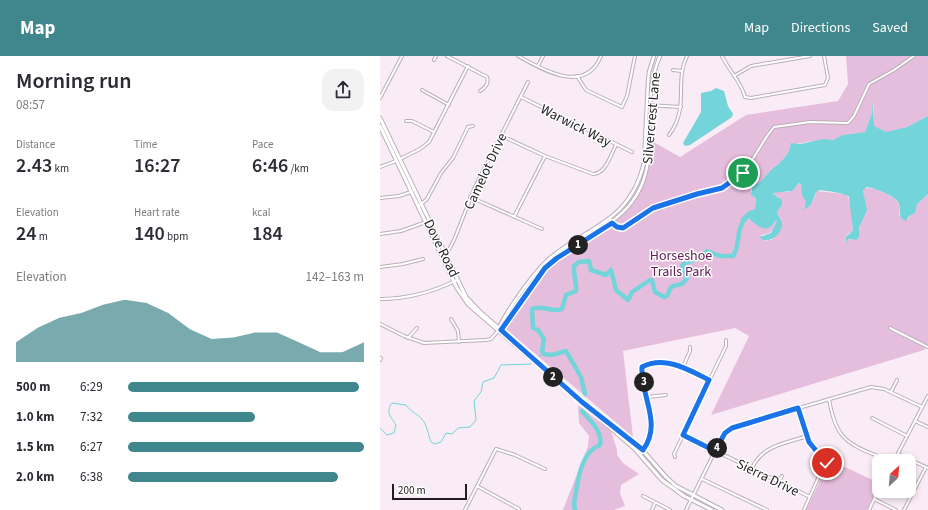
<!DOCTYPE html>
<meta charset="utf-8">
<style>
:root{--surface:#fff;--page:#f2f2f3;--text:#2b2b33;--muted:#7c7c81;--accent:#3f878c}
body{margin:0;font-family:"Source Sans 3",sans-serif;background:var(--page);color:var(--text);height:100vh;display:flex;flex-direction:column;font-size:15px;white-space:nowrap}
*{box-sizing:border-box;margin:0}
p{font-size:13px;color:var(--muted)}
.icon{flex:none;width:22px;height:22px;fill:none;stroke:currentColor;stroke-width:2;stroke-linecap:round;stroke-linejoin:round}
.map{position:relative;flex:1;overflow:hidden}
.side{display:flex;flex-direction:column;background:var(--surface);width:380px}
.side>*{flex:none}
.needle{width:26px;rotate:26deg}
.controls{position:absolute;left:492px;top:398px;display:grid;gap:8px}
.controls a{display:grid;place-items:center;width:44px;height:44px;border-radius:8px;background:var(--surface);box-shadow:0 2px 6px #0003;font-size:20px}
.scale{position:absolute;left:12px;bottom:10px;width:75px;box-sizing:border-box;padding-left:4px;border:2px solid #211c20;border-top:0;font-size:11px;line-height:14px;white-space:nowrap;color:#211c20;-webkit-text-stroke:3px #fefefe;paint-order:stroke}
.pin{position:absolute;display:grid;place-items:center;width:34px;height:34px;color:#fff;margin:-17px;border:2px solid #fff;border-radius:50%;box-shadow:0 1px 4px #0007}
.km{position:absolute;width:20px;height:20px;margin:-10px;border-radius:50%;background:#222;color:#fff;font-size:11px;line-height:20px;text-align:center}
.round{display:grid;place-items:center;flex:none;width:42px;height:42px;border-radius:12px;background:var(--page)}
.head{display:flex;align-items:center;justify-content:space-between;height:68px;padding:0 16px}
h1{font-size:22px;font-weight:600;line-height:30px}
.figures{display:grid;grid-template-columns:repeat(3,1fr);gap:6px;height:68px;padding:4px 16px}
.figures div{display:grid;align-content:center}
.figures b{font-size:20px;font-weight:600}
.figures small{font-size:11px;font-weight:400}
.figures p{font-size:11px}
.chart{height:112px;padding:8px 16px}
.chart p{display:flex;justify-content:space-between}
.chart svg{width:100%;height:72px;margin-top:4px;fill:var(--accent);opacity:.7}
ul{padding:0 16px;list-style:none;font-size:13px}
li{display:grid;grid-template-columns:64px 48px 1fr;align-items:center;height:30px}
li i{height:10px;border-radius:5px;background:var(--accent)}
header{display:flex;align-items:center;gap:24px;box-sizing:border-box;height:56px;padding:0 20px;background:var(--accent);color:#fff}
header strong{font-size:19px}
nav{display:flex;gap:22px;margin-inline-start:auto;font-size:14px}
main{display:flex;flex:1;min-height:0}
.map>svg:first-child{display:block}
.green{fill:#e6bedd}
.water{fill:#73d4da}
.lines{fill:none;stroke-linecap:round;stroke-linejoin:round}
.stream{stroke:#73d4da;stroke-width:1}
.river{stroke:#73d4da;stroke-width:4.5}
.minor-casing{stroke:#baaeb7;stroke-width:4}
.tertiary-casing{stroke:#baaeb7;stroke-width:4.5}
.secondary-casing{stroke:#baaeb7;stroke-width:5}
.minor{stroke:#fff;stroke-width:2}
.tertiary{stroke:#fff;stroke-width:2.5}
.secondary{stroke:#fff;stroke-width:3}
.route-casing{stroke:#fff;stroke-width:8}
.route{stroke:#1a73e8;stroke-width:5}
.labels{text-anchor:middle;stroke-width:3;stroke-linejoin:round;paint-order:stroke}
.street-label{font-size:14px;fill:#211c20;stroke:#fefefe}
.park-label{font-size:14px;fill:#64205a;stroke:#fefefe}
</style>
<header>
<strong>Map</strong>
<nav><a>Map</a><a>Directions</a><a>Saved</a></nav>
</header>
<main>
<section class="side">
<div class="head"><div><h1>Morning run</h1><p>08:57</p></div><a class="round"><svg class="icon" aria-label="share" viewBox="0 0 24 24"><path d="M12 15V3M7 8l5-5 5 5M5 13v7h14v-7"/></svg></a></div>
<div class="figures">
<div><p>Distance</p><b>2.43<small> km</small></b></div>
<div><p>Time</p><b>16:27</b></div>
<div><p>Pace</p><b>6:46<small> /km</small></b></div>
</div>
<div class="figures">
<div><p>Elevation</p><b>24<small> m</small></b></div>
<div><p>Heart rate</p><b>140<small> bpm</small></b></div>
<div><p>kcal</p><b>184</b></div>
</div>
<div class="chart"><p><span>Elevation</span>142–163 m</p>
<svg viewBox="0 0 160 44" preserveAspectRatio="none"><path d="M0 44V32L10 23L20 17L30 14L40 9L50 6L60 8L70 14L80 24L90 30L100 29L110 26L120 26L130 32L140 38L150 38L160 32V44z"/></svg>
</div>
<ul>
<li><b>500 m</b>6:29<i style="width:98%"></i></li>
<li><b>1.0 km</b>7:32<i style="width:54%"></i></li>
<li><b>1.5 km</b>6:27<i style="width:100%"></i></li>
<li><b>2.0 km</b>6:38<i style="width:89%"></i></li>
</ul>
</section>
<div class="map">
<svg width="548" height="454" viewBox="0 0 548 454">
<rect width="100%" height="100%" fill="#f9ecf6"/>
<g class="green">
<path d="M466 0H548V60L527 71 506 77 494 70V45L492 57 485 76 469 78 453 84 432 85 410 89 408 97 399 108 394 111 379 127 371 130V136L376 142 375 153 364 160 367 163 393 168 395 165H397C396 174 390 178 381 179L385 185 393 183 401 164 397 156 400 151 399 141 393 138V136H409L420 127 426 147 424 153 431 149 437 135 465 138C473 143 472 165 473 174L467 179 465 186 467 183 472 184 479 179C478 170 483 165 485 157 487 149 481 139 484 132 491 130 516 140 518 147 520 150 519 156 519 160L527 164 537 148 548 138V290L544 294 331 359 369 280 355 272 243 295 253 381 126 273C139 253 151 227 169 210 179 202 191 195 202 188 248 159 268 141 272 85L300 101 366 59 458 45 468 28Z"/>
<polygon points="198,349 231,375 237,394 237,399 243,407 259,418 241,429 240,437 245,450 234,454 183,454 208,390 209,380 199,367"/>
<polygon points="450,404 499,427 487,454 426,454"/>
</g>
<g class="water">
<polygon points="336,32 344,35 348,50 353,58 352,61 310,89 305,90 303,87 321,56 321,37 331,35"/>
<path d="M493 44 494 70 506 76 527 71 548 60V138L537 148 535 157 529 160 526 165C516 162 522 153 518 146 515 140 492 131 486 131L483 135 487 154 479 172V181L476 184 468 183 466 187V181L473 174 469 141C465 137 447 135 440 134L436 136 431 149 424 154 426 146 422 139 421 129 419 127 412 135 392 137 402 144V149L397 156C398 159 401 163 402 167 403 177 392 186 383 184L380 181 391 177 397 165H395C387 180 377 169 368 162L365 166 360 163 369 155 375 153 376 142 371 139 372 132 368 128 379 127 394 111 399 108 408 97 411 87 420 88 443 83 453 84 463 79 485 76 492 57Z"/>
</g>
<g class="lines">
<g class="stream">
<polyline points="159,300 164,298"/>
<path d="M0 372 7 379 14 377 16 369C11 361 5 356 12 347L26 349C31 356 36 357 41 362 47 368 48 378 51 386L55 388 61 386 66 377 72 378 78 372 90 371 96 364 94 345 101 336 103 326 114 322 121 309 151 308"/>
</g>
<g class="river">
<path d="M205 338 201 321 186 295 172 299 164 298 162 295 164 283 158 274 153 272 152 253C162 248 171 257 182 253L186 239 196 235C197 227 193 219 194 210L199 206 209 205 211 214 226 219 231 214 236 234 248 244 252 236 270 224H272L275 236 284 241 287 240C292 228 290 231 302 228L307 222 302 211 303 208 320 202 327 195 340 200H353C361 189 355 171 367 161"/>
<path d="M195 454 194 447C198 428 199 397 220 389 223 376 210 364 202 355"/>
</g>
<g class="minor-casing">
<g id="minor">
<path d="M67 0 107 21C109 27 105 32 100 35"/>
<path d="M138 0C163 14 205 39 221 0"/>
<path d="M342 0C349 15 361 25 365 41L371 42 445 29 448 22 444 0"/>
<polyline points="54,4 56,0"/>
<polyline points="158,10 163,0"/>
<polyline points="293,14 302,15"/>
<polyline points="197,20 206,34 242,51 247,40 255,0"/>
<polyline points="354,20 371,10 430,0"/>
<polyline points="42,34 69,49"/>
<polyline points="141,41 252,96"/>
<polyline points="0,42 22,0"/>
<polyline points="267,49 301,51"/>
<polyline points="26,65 32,65 54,76"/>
<path d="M289 79C310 51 294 26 307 0"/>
<path d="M122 80 165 100 213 118C226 118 231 98 236 89"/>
<polyline points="20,103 40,93 49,86 88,10"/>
<polyline points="0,111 16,105"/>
<polyline points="90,141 162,173"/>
<polyline points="0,142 19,140 31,136"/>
<polyline points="38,151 47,143 61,117 73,102 88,71 93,70"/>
<polyline points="134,161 165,100"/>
<polyline points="230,163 235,170 243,172 273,152 346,130 366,114 387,80 394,71 430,66 468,67 474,60 489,28 514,14 534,0"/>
<polyline points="0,178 21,175 46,166"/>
<polyline points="64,203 74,184 95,131 148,26"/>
<polyline points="0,211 23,208 43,203"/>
<path d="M0 243C27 243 53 236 77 224"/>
<polyline points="71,263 78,275 79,286"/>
<polyline points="0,268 24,280 44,287 106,284 111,283 118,275"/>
<polyline points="510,272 548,291"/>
<polyline points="28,282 37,272"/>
<polyline points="0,304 1,302"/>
<polyline points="303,311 310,295 310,291"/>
<polyline points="511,336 517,324"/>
<polyline points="267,341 286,339"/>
<path d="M449 343C451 355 454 369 462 379 472 392 495 398 509 405"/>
<polyline points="418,352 429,386 438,397 447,402 424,454"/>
<polyline points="492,362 527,380"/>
<polyline points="535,365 548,371"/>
<polyline points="303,379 430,441"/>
<path d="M260 398 269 387 272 375 262 311C285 299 309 314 329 324"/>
<polyline points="518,398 548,412"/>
<polyline points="295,401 294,398 346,290 346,284"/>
<polyline points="514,405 548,340"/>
<path d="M372 412C383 389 404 388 427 380"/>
<polyline points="322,423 387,454"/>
<polyline points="399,426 402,420"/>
<polyline points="97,430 139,453"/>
<polyline points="263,440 290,454"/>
<polyline points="494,443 516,454"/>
<polyline points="85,454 116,393 135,399 165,413"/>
<polyline points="272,454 275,447"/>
<polyline points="306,454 343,379 357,370 491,331 504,333 542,351"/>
<polyline points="489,454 499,433"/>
<polyline points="524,454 546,411"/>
</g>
</g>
<g class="tertiary-casing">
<g id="tertiary">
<path d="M118 274C126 255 154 216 170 202 210 169 250 166 264 107L268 26 269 16 274 0"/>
<path d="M120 274C134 264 148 230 162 215 197 178 256 171 267 111 274 74 264 35 280 0"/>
</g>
</g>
<g class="secondary-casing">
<g id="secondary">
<polyline points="0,62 86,241 100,256 149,298 151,302"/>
<polyline points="0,70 77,232 88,248 254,392 282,424 304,440 332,454"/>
<polyline points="212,353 257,388 286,421 296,430 342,454"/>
</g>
</g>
<use href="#minor" class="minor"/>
<use href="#tertiary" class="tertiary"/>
<use href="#secondary" class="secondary"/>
</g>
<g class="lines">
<g class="route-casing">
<path id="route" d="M363 117 342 132 317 138 273 152 243 172 237 171 232 167 177 202 165 212 121 274 202 346 263 394C283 367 260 340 262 311 285 299 309 314 329 324L303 379 335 395 345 377 352 372 418 352 429 386 438 397 447 402V407"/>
</g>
<use href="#route" class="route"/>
</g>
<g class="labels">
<g class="street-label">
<text transform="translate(271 62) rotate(-85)" y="5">Silvercrest Lane</text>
<text transform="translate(196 69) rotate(27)" y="5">Warwick Way</text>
<text transform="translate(105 115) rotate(-65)" y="5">Camelot Drive</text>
<text transform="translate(62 192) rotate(64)" y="5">Dove Road</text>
<text transform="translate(388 421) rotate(26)" y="5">Sierra Drive</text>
</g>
<g class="park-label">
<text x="301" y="204">Horseshoe<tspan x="301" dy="16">Trails Park</tspan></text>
</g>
</g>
</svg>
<div class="controls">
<a><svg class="needle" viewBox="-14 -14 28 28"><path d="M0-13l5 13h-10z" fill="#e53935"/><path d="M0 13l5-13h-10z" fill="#7c7c81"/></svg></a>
</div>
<div class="scale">200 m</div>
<div class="pin" style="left:363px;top:117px;background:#1e9e55"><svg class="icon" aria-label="arrive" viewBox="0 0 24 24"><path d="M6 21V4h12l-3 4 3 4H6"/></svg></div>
<div class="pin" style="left:447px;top:407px;background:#d93025"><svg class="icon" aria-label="check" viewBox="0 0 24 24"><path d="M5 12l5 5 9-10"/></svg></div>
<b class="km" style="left:198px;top:189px">1</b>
<b class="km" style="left:173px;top:321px">2</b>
<b class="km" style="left:264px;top:326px">3</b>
<b class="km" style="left:337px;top:392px">4</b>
</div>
</main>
